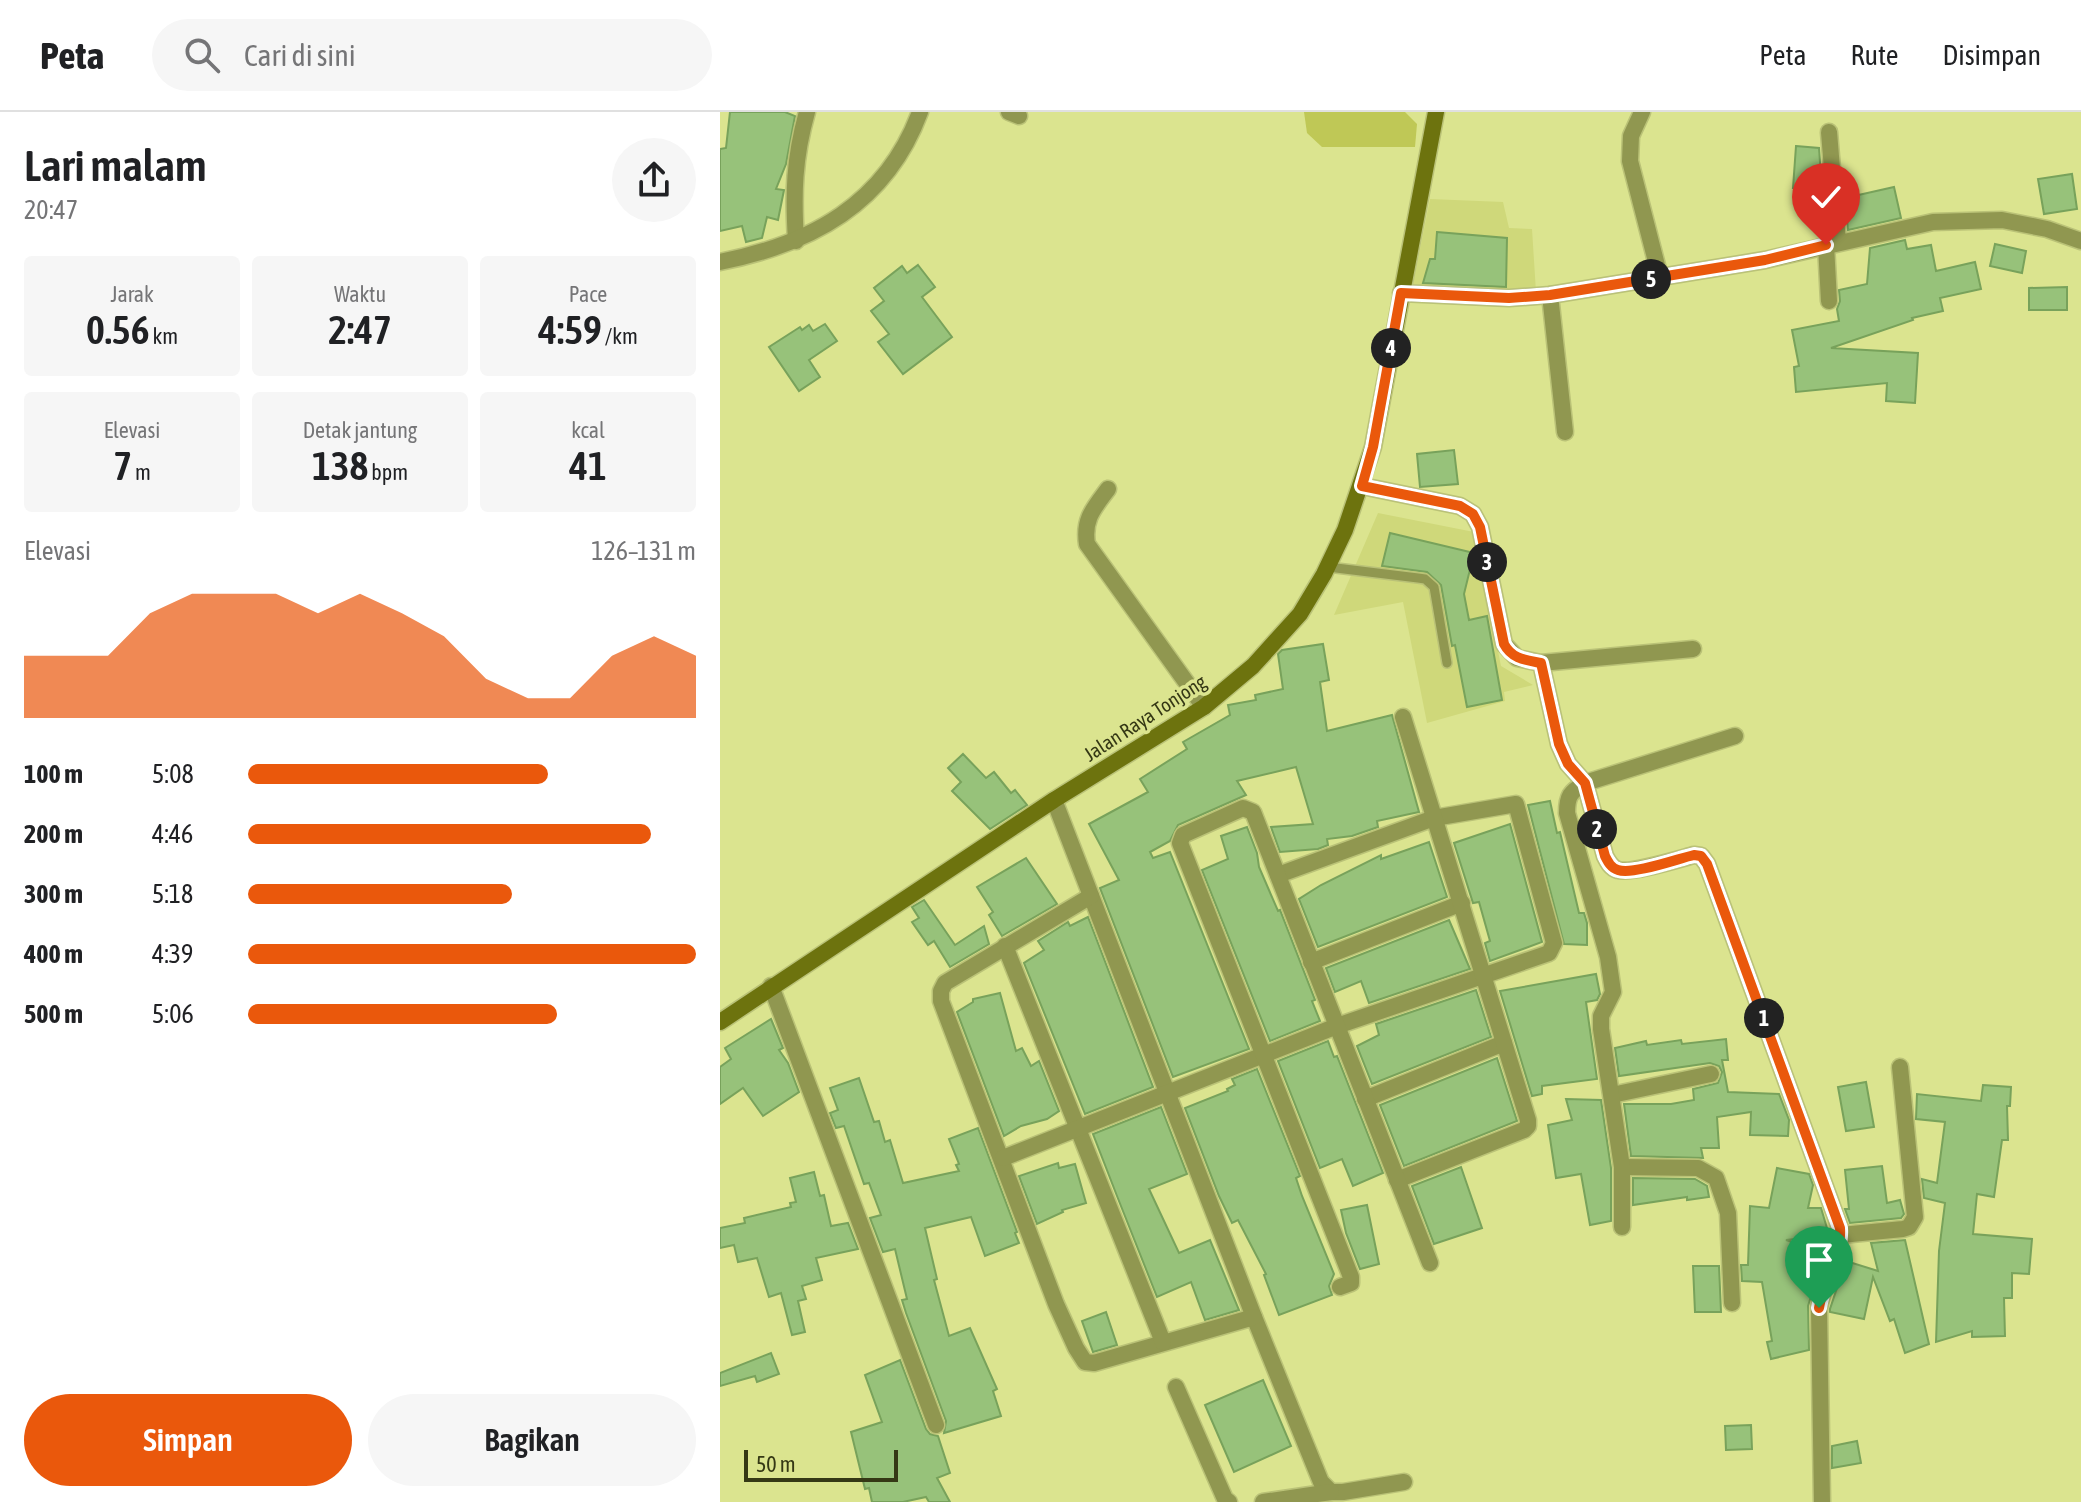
<!DOCTYPE html>
<html lang="id">
<meta charset="utf-8">
<style>
:root{--surface:#fff;--page:#f6f6f6;--text:#202124;--muted:#757577;--line:#e0e0e0;--accent:#ea580c}
body{margin:0;font-family:"Asap Condensed",sans-serif;background:var(--page);color:var(--text);height:100vh;display:flex;flex-direction:column;font-size:30px;white-space:nowrap}
*{box-sizing:border-box;margin:0}
p{font-size:26px;color:var(--muted)}
.icon{flex:none;width:44px;height:44px;fill:none;stroke:currentColor;stroke-width:2;stroke-linecap:round;stroke-linejoin:round}
.map{position:relative;flex:1;overflow:hidden}
.details{display:flex;flex-direction:column;background:var(--surface);width:720px}
.details>*{flex:none}
.scale{position:absolute;left:24px;bottom:20px;width:154px;box-sizing:border-box;padding-left:8px;border:4px solid #353815;border-top:0;font-size:22px;line-height:28px;white-space:nowrap;color:#353815;-webkit-text-stroke:6px #dbe48f;paint-order:stroke}
.pin{position:absolute;display:grid;place-items:center;width:68px;height:68px;color:#fff;margin:-82px -34px;border-radius:50% 50% 50% 0;rotate:-45deg;box-shadow:0 0 8px #0007}
.pin .icon{rotate:45deg}
.km{position:absolute;width:40px;height:40px;margin:-20px;border-radius:50%;background:#222;color:#fff;font-size:22px;line-height:40px;text-align:center}
.round{display:grid;place-items:center;flex:none;width:84px;height:84px;border-radius:42px;background:var(--page)}
.overview{display:flex;align-items:center;justify-content:space-between;height:136px;padding:0 24px}
h1{font-size:44px;font-weight:600;line-height:60px}
.stats{display:grid;grid-template-columns:repeat(3,1fr);gap:12px;height:136px;padding:8px 24px}
.stats div{display:grid;align-content:center;border-radius:8px;background:var(--page);text-align:center}
.stats b{font-size:40px;font-weight:600}
.stats small{font-size:22px;font-weight:400}
.stats p{font-size:22px}
.chart{height:224px;padding:16px 24px}
.chart p{display:flex;justify-content:space-between}
.chart svg{width:100%;height:144px;margin-top:8px;fill:var(--accent);opacity:.7}
.action{display:flex;gap:16px;margin-top:auto;padding:16px 24px}
.action a{flex:1;height:92px;border-radius:48px;background:var(--accent);color:#fff;font-size:32px;font-weight:600;line-height:92px;text-align:center}
.action a+a{background:var(--page);color:var(--text)}
ul{padding:0 24px;list-style:none;font-size:26px}
li{display:grid;grid-template-columns:128px 96px 1fr;align-items:center;height:60px}
li i{height:20px;border-radius:10px;background:var(--accent)}
header{display:flex;align-items:center;gap:48px;box-sizing:border-box;height:112px;padding:0 40px;background:var(--surface);border-bottom:2px solid var(--line)}
header strong{font-size:38px}
nav{display:flex;gap:44px;margin-inline-start:auto;font-size:28px}
.search{width:560px;height:72px;background:var(--page);display:flex;align-items:center;gap:20px;box-sizing:border-box;padding:0 28px;border-radius:44px;color:var(--muted);font-size:30px}
main{display:flex;flex:1;min-height:0}
.map>svg:first-child{display:block}
.built{fill:#cfd87a}
.green{fill:#bfc856}
.building{fill:#97c27a;stroke:#78a25b;stroke-width:2}
.lines{fill:none;stroke-linecap:round;stroke-linejoin:round}
.lane-casing{stroke:#bac277;stroke-width:12}
.street-casing{stroke:#bac277;stroke-width:19}
.secondary-casing{stroke:#bac277;stroke-width:19}
.lane{stroke:#909750;stroke-width:9}
.street{stroke:#909750;stroke-width:16}
.secondary{stroke:#6d730e;stroke-width:16}
.route-casing{stroke:#fff;stroke-width:16}
.route{stroke:#ea580c;stroke-width:10}
.labels{text-anchor:middle;stroke-width:7;stroke-linejoin:round;paint-order:stroke}
.street-label{font-size:20px;fill:#353815;stroke:#dbe48f}
</style>
<header>
<strong>Peta</strong>
<div class="search"><svg class="icon" aria-label="search" viewBox="0 0 24 24"><circle cx="10" cy="10" r="6"/><path d="M15 15l6 6"/></svg>Cari di sini</div>
<nav><a>Peta</a><a>Rute</a><a>Disimpan</a></nav>
</header>
<main>
<section class="details">
<div class="overview"><div><h1>Lari malam</h1><p>20:47</p></div><a class="round"><svg class="icon" aria-label="share" viewBox="0 0 24 24"><path d="M12 15V3M7 8l5-5 5 5M5 13v7h14v-7"/></svg></a></div>
<div class="stats">
<div><p>Jarak</p><b>0.56<small> km</small></b></div>
<div><p>Waktu</p><b>2:47</b></div>
<div><p>Pace</p><b>4:59<small> /km</small></b></div>
</div>
<div class="stats">
<div><p>Elevasi</p><b>7<small> m</small></b></div>
<div><p>Detak jantung</p><b>138<small> bpm</small></b></div>
<div><p>kcal</p><b>41</b></div>
</div>
<div class="chart"><p><span>Elevasi</span>126–131 m</p>
<svg viewBox="0 0 160 44" preserveAspectRatio="none"><path d="M0 44V25L10 25L20 25L30 12L40 6L50 6L60 6L70 12L80 6L90 12L100 19L110 32L120 38L130 38L140 25L150 19L160 25V44z"/></svg>
</div>
<ul>
<li><b>100 m</b>5:08<i style="width:67%"></i></li>
<li><b>200 m</b>4:46<i style="width:90%"></i></li>
<li><b>300 m</b>5:18<i style="width:59%"></i></li>
<li><b>400 m</b>4:39<i style="width:100%"></i></li>
<li><b>500 m</b>5:06<i style="width:69%"></i></li>
</ul>
<div class="action"><a>Simpan</a><a>Bagikan</a></div>
</section>
<div class="map">
<svg width="1361" height="1390" viewBox="0 0 1361 1390">
<rect width="100%" height="100%" fill="#dbe48f"/>
<g class="built">
<polygon points="710,87 783,90 789,116 812,117 816,180 692,177"/>
<polygon points="658,401 754,420 781,554 813,573 784,580 785,589 707,611 683,490 614,503"/>
</g>
<polygon class="green" points="584,0 685,0 697,12 695,35 602,35 587,21"/>
<g class="building">
<polygon points="10,0 65,0 75,4 66,52 56,77 64,78 58,108 47,105 42,126 26,130 22,114 0,119 0,37 6,36"/>
<polygon points="1076,34 1099,36 1102,79 1073,76"/>
<polygon points="1352,62 1357,97 1324,102 1318,67"/>
<polygon points="1174,75 1181,106 1128,118 1125,86"/>
<polygon points="717,120 787,126 786,175 703,171 710,147 715,147"/>
<polygon points="1185,128 1187,137 1211,133 1216,159 1255,150 1261,177 1220,186 1223,199 1192,206 1193,208 1111,236 1198,241 1195,291 1166,289 1167,271 1076,280 1074,255 1079,254 1072,218 1119,209 1117,197 1120,189 1119,178 1147,172 1150,136"/>
<polygon points="1275,132 1306,139 1302,161 1270,154"/>
<polygon points="198,153 215,175 202,185 232,225 183,262 158,230 169,222 151,199 164,189 154,176 182,154 187,161"/>
<polygon points="1347,175 1347,198 1309,198 1309,176"/>
<polygon points="105,212 117,229 89,248 100,265 79,279 49,235 80,215 82,218 89,213 93,219"/>
<polygon points="734,338 738,372 700,375 697,342"/>
<polygon points="670,421 754,441 744,482 749,508 767,504 782,588 747,595 735,533 732,534 721,473 707,460 662,454"/>
<polygon points="603,532 609,568 600,570 607,619 672,603 699,700 657,709 658,715 632,724 607,727 608,733 598,737 560,740 551,715 593,712 576,655 517,669 526,683 458,713 450,729 430,740 433,746 450,740 529,937 453,965 380,776 399,768 369,712 428,680 420,667 467,637 463,630 510,603 508,593 536,588 535,583 563,577 558,542 562,538"/>
<polygon points="243,642 266,666 274,660 291,681 295,678 307,693 270,717 232,679 241,670 228,656"/>
<polygon points="830,689 837,721 840,720 859,801 864,801 867,811 867,833 844,832 808,693"/>
<polygon points="790,712 822,830 770,849 765,831 770,829 759,790 753,791 734,731"/>
<polygon points="527,715 537,741 539,755 558,799 560,798 595,888 592,889 600,909 550,929 482,758 508,747 501,724"/>
<polygon points="709,730 727,785 598,835 579,787 601,773 661,743 661,747"/>
<polygon points="306,746 337,792 282,824 269,803 273,800 257,775"/>
<polygon points="204,788 235,833 264,814 269,832 230,855 214,829 208,833 192,810 199,806 192,795"/>
<polygon points="368,805 433,975 365,1002 304,851 324,838 318,829 348,810 350,814"/>
<polygon points="729,808 750,857 649,891 641,869 615,880 606,856"/>
<polygon points="876,862 880,882 877,888 866,890 877,967 822,974 822,982 812,984 780,879"/>
<polygon points="756,878 771,925 652,972 637,934 659,923 656,912"/>
<polygon points="280,881 296,939 302,936 311,954 319,949 339,999 327,1007 301,1014 284,1024 237,900 253,890 253,887"/>
<polygon points="51,907 63,936 59,938 68,951 79,980 43,1004 23,976 0,992 0,955 11,947 5,936"/>
<polygon points="1006,927 1008,948 1002,948 1008,980 1059,982 1069,1008 1068,1024 1030,1023 1031,1000 997,1005 999,1036 981,1036 983,1046 911,1044 904,992 951,992 974,988 973,977 998,971 1002,960 999,954 990,951 899,964 895,936 926,929 927,933 961,928 962,932"/>
<polygon points="608,929 614,945 617,944 663,1061 633,1074 622,1047 600,1056 558,949"/>
<polygon points="777,946 797,1009 684,1054 660,993"/>
<polygon points="537,957 580,1064 576,1066 582,1084 614,1162 609,1174 612,1183 559,1203 544,1163 546,1162 518,1108 512,1111 499,1084 465,996 508,979 507,977 515,973 512,967"/>
<polygon points="139,966 154,1010 159,1009 165,1030 170,1028 183,1071 239,1059 236,1053 239,1052 229,1027 258,1016 297,1120 295,1121 299,1131 265,1144 251,1105 205,1116 217,1167 214,1168 229,1224 250,1216 277,1277 273,1279 281,1304 224,1321 226,1309 186,1201 182,1188 187,1187 175,1137 163,1140 150,1106 161,1103 149,1071 144,1072 124,1014 116,1016 110,1001 118,998 110,976"/>
<polygon points="1146,970 1154,1015 1126,1019 1118,975"/>
<polygon points="1263,973 1291,975 1290,994 1287,994 1288,1028 1282,1028 1274,1085 1257,1082 1253,1122 1312,1127 1309,1162 1292,1161 1292,1186 1284,1186 1285,1224 1252,1225 1252,1219 1216,1230 1219,1139 1225,1091 1204,1086 1202,1067 1217,1071 1225,1010 1196,1007 1197,982 1261,989"/>
<polygon points="846,987 881,988 891,1056 891,1109 870,1113 861,1062 836,1066 828,1013 852,1008"/>
<polygon points="441,995 467,1062 429,1077 459,1141 490,1128 519,1198 485,1208 471,1170 437,1185 397,1084 373,1022"/>
<polygon points="338,1051 339,1056 355,1052 366,1091 342,1098 343,1100 317,1112 299,1064"/>
<polygon points="1162,1054 1167,1091 1180,1088 1184,1102 1181,1106 1130,1111 1125,1097 1129,1097 1125,1058"/>
<polygon points="741,1055 762,1116 714,1132 692,1074"/>
<polygon points="1057,1056 1089,1062 1093,1073 1088,1096 1101,1096 1109,1123 1066,1128 1105,1141 1088,1194 1089,1238 1051,1247 1047,1230 1052,1229 1042,1170 1022,1169 1021,1153 1028,1153 1030,1094 1049,1096"/>
<polygon points="94,1060 100,1084 104,1083 111,1114 128,1111 138,1137 96,1146 102,1168 82,1174 86,1187 78,1189 85,1220 72,1223 61,1181 49,1185 37,1146 18,1150 14,1133 0,1136 0,1116 25,1111 24,1106 71,1095 70,1091 76,1090 70,1066"/>
<polygon points="913,1066 975,1067 987,1074 989,1085 967,1088 967,1085 913,1093"/>
<polygon points="647,1093 659,1152 640,1157 626,1121 621,1098"/>
<polygon points="1185,1128 1209,1232 1185,1241 1174,1207 1170,1209 1153,1165 1144,1207 1110,1200 1110,1197 1126,1149 1158,1159 1151,1131"/>
<polygon points="973,1154 999,1154 1001,1200 975,1200"/>
<polygon points="386,1200 397,1233 373,1240 362,1209"/>
<polygon points="51,1241 59,1262 37,1270 35,1264 0,1274 0,1261"/>
<polygon points="180,1248 206,1317 210,1322 218,1324 230,1361 217,1366 230,1390 209,1390 206,1385 183,1390 152,1390 149,1376 145,1377 131,1320 162,1310 145,1263"/>
<polygon points="543,1268 571,1334 514,1360 485,1293"/>
<polygon points="1031,1313 1032,1337 1006,1338 1005,1314"/>
<polygon points="1137,1329 1141,1351 1112,1356 1112,1334"/>
</g>
<g class="lines">
<g class="lane-casing">
<polyline id="lane" points="608,455 698,466 705,467 714,475 727,551"/>
</g>
<g class="street-casing">
<g id="street">
<polyline points="289,0 299,4"/>
<polyline points="922,0 911,24 910,49 940,165"/>
<polyline points="1109,20 1118,130"/>
<path d="M76 129C73 82 74 46 87 0"/>
<polyline points="1106,133 1109,189"/>
<path d="M0 150C91 132 166 92 200 0"/>
<polyline points="681,181 789,186 830,183 1045,148 1213,110 1282,108 1327,117 1361,129"/>
<polyline points="830,183 845,320"/>
<path d="M642 374 740 394 753 402 760 415 784 532 797 546 821 551 839 632 848 652 865 671 885 744C888 750 891 756 898 758 910 762 959 747 974 743L981 744 987 752 1120 1116C1122 1140 1103 1170 1099 1196L1102 1390"/>
<path d="M388 377C374 396 363 407 367 432L484 595"/>
<polyline points="821,551 973,537"/>
<polyline points="334,688 534,1205 601,1370 611,1380 623,1380 684,1370"/>
<polyline points="371,784 225,871 221,879 221,889 336,1192 356,1236 365,1250 374,1251 534,1205"/>
<polyline points="285,834 443,1230"/>
<polyline points="591,850 742,791"/>
<polyline points="51,874 216,1313"/>
<polyline points="892,983 991,962"/>
<polyline points="645,987 784,931"/>
<polyline points="283,1046 617,914 829,841 834,831 796,692 714,706 558,763"/>
<polyline points="902,1055 978,1056 996,1066 1008,1101 1012,1191"/>
<polyline points="677,1068 804,1018 808,1014 808,1008 683,605"/>
<path d="M902 1115V1055L881 917V904L893 880 888 845 847 701C847 684 850 680 865 671L1015 624"/>
<polyline points="1121,1123 1183,1117 1189,1115 1195,1105 1180,955"/>
<polyline points="620,1175 631,1171 631,1165 460,731 463,723 523,696 533,700 710,1151"/>
<polyline points="456,1275 505,1387 509,1390"/>
<polyline points="543,1390 611,1380"/>
</g>
</g>
<g class="secondary-casing">
<polyline id="secondary" points="0,910 334,688 484,595 533,554 580,502 604,462 625,418 653,335 716,0"/>
</g>
<use href="#lane" class="lane"/>
<use href="#street" class="street"/>
<use href="#secondary" class="secondary"/>
</g>
<g class="lines">
<g class="route-casing">
<path id="route" d="M1099 1196C1103 1169 1122 1143 1120 1116L987 752 981 744 974 743C957 747 913 763 898 758 891 756 888 750 885 744L865 671 848 652 839 632 821 551C805 548 792 547 784 532L760 415 753 402 740 394 642 374 653 335 681 181 789 186 830 183 1045 148 1106 133"/>
</g>
<use href="#route" class="route"/>
</g>
<g class="labels">
<g class="street-label">
<text transform="translate(425 606) rotate(-33)" y="7">Jalan Raya Tonjong</text>
</g>
</g>
</svg>
<div class="scale">50 m</div>
<div class="pin" style="left:1099px;top:1196px;background:#1e9e55"><svg class="icon" aria-label="arrive" viewBox="0 0 24 24"><path d="M6 21V4h12l-3 4 3 4H6"/></svg></div>
<div class="pin" style="left:1106px;top:133px;background:#d93025"><svg class="icon" aria-label="check" viewBox="0 0 24 24"><path d="M5 12l5 5 9-10"/></svg></div>
<b class="km" style="left:1044px;top:906px">1</b>
<b class="km" style="left:877px;top:717px">2</b>
<b class="km" style="left:767px;top:450px">3</b>
<b class="km" style="left:671px;top:236px">4</b>
<b class="km" style="left:931px;top:167px">5</b>
</div>
</main>
